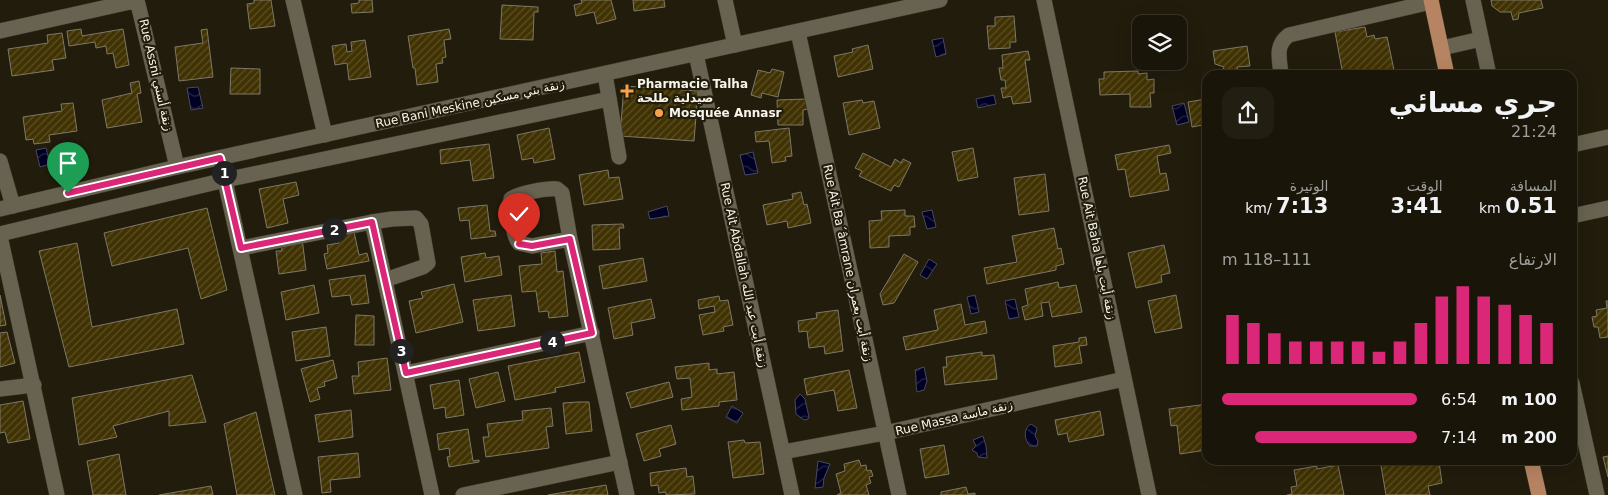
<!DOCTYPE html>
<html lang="ar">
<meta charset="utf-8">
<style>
:root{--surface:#191509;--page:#221e12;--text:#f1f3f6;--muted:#9f9f9c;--line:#37342a;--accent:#db2777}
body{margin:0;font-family:"DejaVu Sans","Noto Naskh Arabic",sans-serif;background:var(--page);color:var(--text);direction:rtl;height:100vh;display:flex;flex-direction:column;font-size:19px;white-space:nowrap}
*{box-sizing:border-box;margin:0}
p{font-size:16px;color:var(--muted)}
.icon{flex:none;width:28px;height:28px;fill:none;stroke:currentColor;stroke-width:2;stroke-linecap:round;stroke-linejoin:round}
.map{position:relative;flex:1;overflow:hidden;direction:ltr}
.details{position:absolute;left:1202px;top:70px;width:375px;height:395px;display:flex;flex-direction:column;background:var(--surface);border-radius:15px;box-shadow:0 5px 20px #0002,0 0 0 1px var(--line);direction:rtl}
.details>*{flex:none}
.buttons{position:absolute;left:1132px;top:15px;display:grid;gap:10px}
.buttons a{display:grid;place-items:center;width:55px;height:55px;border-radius:10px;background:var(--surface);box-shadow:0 5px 20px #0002,0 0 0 1px var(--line);font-size:25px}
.pin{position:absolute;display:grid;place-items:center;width:42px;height:42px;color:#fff;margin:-51px -21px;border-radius:50% 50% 50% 0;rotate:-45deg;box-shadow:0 0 5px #0007}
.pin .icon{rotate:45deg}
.km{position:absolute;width:25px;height:25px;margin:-12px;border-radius:50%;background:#222;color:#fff;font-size:14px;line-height:25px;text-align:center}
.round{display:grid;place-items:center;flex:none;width:52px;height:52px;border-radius:15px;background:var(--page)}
.summary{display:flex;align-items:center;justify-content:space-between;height:85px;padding:0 20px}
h1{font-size:28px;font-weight:600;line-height:38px}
.metrics{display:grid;grid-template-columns:repeat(3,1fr);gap:8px;height:85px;padding:5px 20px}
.metrics div{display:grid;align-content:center}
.metrics b{font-size:21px;font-weight:600}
.metrics small{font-size:14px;font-weight:400}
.metrics p{font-size:14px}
.chart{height:140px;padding:10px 20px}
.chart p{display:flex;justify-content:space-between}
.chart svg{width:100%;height:90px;margin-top:5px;stroke:var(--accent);stroke-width:6}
ul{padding:0 20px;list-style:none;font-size:16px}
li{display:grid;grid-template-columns:80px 60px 1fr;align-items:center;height:38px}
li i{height:12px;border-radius:6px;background:var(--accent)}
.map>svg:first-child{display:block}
.water{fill:url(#water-waves);stroke:#4a4960}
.building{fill:url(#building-hatch);stroke:#7e7866}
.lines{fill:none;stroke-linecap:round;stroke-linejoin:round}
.minor-casing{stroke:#39362f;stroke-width:16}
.major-casing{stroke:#39362f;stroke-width:16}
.minor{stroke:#686250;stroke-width:15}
.major{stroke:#b78463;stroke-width:15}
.route-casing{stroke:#fff;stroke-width:10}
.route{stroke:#db2777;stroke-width:6}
.poi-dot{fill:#f9a04c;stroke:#211c0c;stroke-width:2}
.labels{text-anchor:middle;stroke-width:4.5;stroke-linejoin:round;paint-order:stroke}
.street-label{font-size:12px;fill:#f7f4ea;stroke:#211c0c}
.poi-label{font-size:12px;font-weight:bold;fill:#f7f4ea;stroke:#211c0c;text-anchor:start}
</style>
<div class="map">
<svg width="1608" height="495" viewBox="0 0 1608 495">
<defs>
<pattern id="water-waves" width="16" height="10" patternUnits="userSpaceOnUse" patternTransform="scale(1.25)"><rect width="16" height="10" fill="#000025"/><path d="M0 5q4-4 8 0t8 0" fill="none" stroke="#262645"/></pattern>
<pattern id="building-hatch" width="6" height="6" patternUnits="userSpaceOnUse" patternTransform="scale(1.25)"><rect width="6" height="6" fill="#403202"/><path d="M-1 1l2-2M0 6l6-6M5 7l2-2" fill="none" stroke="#5c5027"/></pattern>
</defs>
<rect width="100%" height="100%" fill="#211c0c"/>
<g class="water">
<polygon points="943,38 946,54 936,57 932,40"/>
<polygon points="198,87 203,108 191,110 187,88"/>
<polygon points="994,95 996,104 978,108 976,99"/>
<polygon points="1184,103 1189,122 1177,125 1172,106"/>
<polygon points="46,148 50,164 40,167 36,150"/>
<polygon points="753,152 758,173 745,175 740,155"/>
<polygon points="667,206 669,216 650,219 648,212"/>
<polygon points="932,210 936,227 927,229 922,212"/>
<polygon points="929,259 937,264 927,279 920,275"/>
<polygon points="975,295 979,312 971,314 967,297"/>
<polygon points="1015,299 1019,317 1009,319 1005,301"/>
<path d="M924 367 927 381 924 390 917 392C915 384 917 378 915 370Z"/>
<polygon points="800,394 805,399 809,417 808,419 804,420 796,414 795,400"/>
<polygon points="732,406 743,413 737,423 726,417"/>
<path d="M1031 424 1037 428 1035 436 1038 441 1037 446H1030C1024 440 1023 428 1031 424Z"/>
<polygon points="983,436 986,446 987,458 978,457 977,453 972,450 976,446 973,440"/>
<polygon points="818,461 830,464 824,478 823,487 815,488"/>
</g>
<g class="building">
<polygon points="254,0 271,0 275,26 250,29 247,4 254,3"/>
<polygon points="359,0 372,0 373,12 352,13 351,4 359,3"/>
<polygon points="581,0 611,0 616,19 597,24 594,12 576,16 574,5 582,3"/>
<polygon points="633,0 664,0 665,7 634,11"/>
<polygon points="1491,0 1541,0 1543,8 1519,13 1518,19 1513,20 1511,12 1500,12 1492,6"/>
<polygon points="502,5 538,7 538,12 534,12 533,40 500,39"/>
<polygon points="1014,16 1016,42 1010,42 1010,48 989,49 987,26 995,26 995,17"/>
<polygon points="1365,27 1367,37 1374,35 1375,39 1387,37 1394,70 1367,75 1343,75 1335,32"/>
<polygon points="81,29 82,36 123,29 129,65 116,68 113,53 107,54 106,46 96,48 95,42 69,46 67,31"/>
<polygon points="207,29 213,77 179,81 175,47 203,43 201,30"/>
<polygon points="449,29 451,39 444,40 446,57 442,58 443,63 436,64 438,82 417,85 415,68 413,68 408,36"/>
<polygon points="62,33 66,58 52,60 54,70 12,76 8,49 48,43 47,35"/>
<polygon points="365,40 371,77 349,80 347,63 335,65 332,46 346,44 347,52 352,51 351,42"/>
<polygon points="868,45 873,69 838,77 834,56 853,52 852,49"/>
<polygon points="1247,46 1250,66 1237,67 1238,72 1250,71 1251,75 1220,75 1224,67 1215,64 1213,51"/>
<polygon points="1028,51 1030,60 1025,60 1031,102 1013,104 1011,96 1003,98 1001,88 1006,88 1005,80 1001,80 999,68 1003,68 1002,55"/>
<polygon points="231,68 260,69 260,94 230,94"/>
<polygon points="772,69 784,72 778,97 762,93 761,98 751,95 758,70 770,73"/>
<polygon points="1138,71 1138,74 1147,73 1147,80 1154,79 1154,93 1150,93 1151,107 1130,107 1130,94 1100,95 1099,79 1104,79 1104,72"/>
<polygon points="139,81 141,93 137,94 142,122 107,128 102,100 132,93 130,83"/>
<polygon points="624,86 698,91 694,141 620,136"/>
<polygon points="807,99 808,109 803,110 803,125 778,125 777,100"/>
<polygon points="1206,99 1208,100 1208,124 1192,127 1188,102"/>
<polygon points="862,100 863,103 874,101 880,128 849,135 843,103"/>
<polygon points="73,103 77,131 49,135 50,142 34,144 33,139 26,140 23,117 62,111 61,104"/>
<polygon points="549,128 555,159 534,163 533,158 522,160 517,135"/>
<polygon points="789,128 792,156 785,157 786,161 772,163 769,141 756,142 755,132"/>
<polygon points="489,144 494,178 473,181 470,160 441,164 440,150"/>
<polygon points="1169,145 1171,153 1157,156 1160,174 1166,173 1169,190 1130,197 1125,169 1118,170 1115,155"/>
<polygon points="973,148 978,177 958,181 952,152"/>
<polygon points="863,153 891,167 895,159 901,163 903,159 911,163 899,187 894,185 891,191 859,176 862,171 855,168"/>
<polygon points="608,170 609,178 619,177 623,199 584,205 579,175"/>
<polygon points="1045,174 1049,211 1019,215 1014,178"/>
<polygon points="296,182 299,195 283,199 288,223 267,228 259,189"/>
<polygon points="801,192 804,205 807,204 811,223 788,228 787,221 767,225 763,205 793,199 792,194"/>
<polygon points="487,205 490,231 495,231 496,236 471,239 469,220 460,221 458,208"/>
<polygon points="207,208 227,290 201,299 188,248 112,266 104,233"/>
<polygon points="905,210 905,216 914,216 915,227 910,227 910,235 889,236 889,247 870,248 869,221 882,220 881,211"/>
<polygon points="623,224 624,228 619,228 620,249 593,250 592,225"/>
<polygon points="1054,228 1058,249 1061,248 1064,264 1056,266 1056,270 987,284 984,268 1017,262 1012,236"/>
<polygon points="354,232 359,255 367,253 369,261 327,269 324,254 328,253 327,245 339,243 338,235"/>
<polygon points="302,238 306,270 279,274 276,251 282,251 281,240"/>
<polygon points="77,243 92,327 177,309 184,344 69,367 39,251"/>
<polygon points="1164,245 1170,273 1161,275 1162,282 1136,288 1128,253"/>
<polygon points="555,251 557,272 563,271 568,316 549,318 548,311 539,312 536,291 522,292 519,266 542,264 541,253"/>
<polygon points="485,253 486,258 499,256 502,275 465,282 461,257"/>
<polygon points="904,254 918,262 894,303 883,305 880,294"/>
<polygon points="643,258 647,281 603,289 599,266"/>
<polygon points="365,275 369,303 352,305 350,295 332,297 329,280"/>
<polygon points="1058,282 1059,288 1076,285 1082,312 1052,317 1049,302 1041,303 1043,316 1025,320 1022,307 1028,305 1025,289"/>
<polygon points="454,284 463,322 416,333 409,301 423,298 421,292"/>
<polygon points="314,285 319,313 286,320 281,292"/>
<polygon points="0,295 6,325 0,326"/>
<polygon points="511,295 515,326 478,331 473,300"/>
<polygon points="1176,295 1182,328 1155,333 1148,301"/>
<polygon points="719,296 720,301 728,300 733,325 723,327 724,331 703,335 699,315 715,312 714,306 699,309 698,300"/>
<polygon points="651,299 655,318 631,323 633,335 614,339 608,308"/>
<polygon points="1606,301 1608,301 1608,337 1600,338 1598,327 1594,327 1592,317 1597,316 1596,310 1607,308"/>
<polygon points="961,304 965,325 985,321 987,333 906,350 903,337 938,330 934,310"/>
<polygon points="838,310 843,351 825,354 824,346 809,348 807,331 799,332 798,321 817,318 816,313"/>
<polygon points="356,315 374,316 374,345 355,345"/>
<polygon points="326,327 330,356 296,361 292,332"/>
<polygon points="7,332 15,363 0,367 0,333"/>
<polygon points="1086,337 1087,345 1079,346 1082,363 1055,367 1053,346 1079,342 1079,338"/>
<polygon points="579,352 585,382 555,388 556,392 515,400 508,366"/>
<polygon points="982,352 982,356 994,355 997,379 945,385 943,367 947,367 946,357"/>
<polygon points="387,358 391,390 354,394 352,376 359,376 358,362"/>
<polygon points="333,360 337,378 324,382 325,386 317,388 320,399 310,402 301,369"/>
<polygon points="709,363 709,370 717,369 717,374 734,372 737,400 719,402 719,406 682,410 681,399 692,397 690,378 677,379 675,367"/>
<polygon points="849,370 857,408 838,411 834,390 807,395 804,379"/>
<polygon points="498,372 505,401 476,408 469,379"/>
<polygon points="192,375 206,422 169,426 169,411 113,426 117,437 79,445 72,398"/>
<polygon points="459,380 464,415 446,418 445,407 434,409 430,385"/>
<polygon points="669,382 673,397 631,408 626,393"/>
<polygon points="23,401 30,439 8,443 5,432 0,433 0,405"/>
<polygon points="578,402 589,402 592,431 566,434 563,403"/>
<polygon points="1208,404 1208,419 1202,419 1206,450 1180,454 1177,425 1171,426 1169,409"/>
<polygon points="551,408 553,426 546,427 549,448 486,457 483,437 489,437 487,424 523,420 522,411"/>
<polygon points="351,410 353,437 319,442 315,415"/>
<polygon points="1100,411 1104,435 1069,442 1067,433 1058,435 1055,420"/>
<polygon points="256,412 275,495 237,495 224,424"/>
<polygon points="671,425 676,444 659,449 661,456 644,461 636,434"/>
<polygon points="468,429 473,461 479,460 479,462 449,467 447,457 450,456 449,448 439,450 437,434"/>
<polygon points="744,440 745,443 760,442 764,474 733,478 728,442"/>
<polygon points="944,445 949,474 925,478 920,449"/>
<polygon points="358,453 360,477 330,480 331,492 322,493 318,457"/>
<polygon points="119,454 126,495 93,495 87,461"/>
<polygon points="1608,456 1608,477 1603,457"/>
<polygon points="859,460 861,466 866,465 867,471 871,470 873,476 869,477 871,483 866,485 869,495 837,495 841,493 836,474 845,471 844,464"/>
<polygon points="1380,460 1424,460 1424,465 1439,462 1442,483 1428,486 1430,495 1386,495"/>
<polygon points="1338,465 1344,495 1287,495 1292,494 1291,487 1297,486 1294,470 1317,466 1317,469"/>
<polygon points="686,468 687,477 693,476 695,494 666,495 666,492 659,493 658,485 651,486 650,473"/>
<polygon points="606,485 608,495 548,495"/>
<polygon points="211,486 213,495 159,495"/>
<polygon points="966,487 968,494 975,493 975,495 941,495 941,492"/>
</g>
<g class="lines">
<g class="minor-casing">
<g id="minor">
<polyline points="293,0 325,135"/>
<polyline points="725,0 735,45"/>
<polyline points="1044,0 1149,495"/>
<polyline points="1473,0 1489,75"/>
<polyline points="0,31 130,2 138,4 177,167"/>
<polyline points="798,32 899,495"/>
<polyline points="1442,48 1481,39"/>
<polyline points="696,54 792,495"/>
<polyline points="605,74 619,157"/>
<path d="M1281 75C1280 59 1274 46 1289 35L1431 2"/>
<polyline points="1572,145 1608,137"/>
<polyline points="0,161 13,206"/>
<polyline points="223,172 295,495"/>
<polyline points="0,209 177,167 940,0"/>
<polyline points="1572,216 1608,208"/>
<polyline points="372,222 432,495"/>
<polyline points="0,234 225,180 609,99"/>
<polyline points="0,236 57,495"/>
<path d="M570 239 532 246 519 243C513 236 509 208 511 199 519 193 547 188 557 189L562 193 570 239 627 495"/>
<polyline points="241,248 372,222 392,219 416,218 421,224 428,263 423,267 385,280"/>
<polyline points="406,373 592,333"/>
<polyline points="1572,383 1597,495"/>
<polyline points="0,389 34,385"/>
<polyline points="783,452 885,433 1124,379"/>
<polyline points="463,495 620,462"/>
</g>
</g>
<g class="major-casing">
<g id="major">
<polyline points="1431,0 1447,75"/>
<polyline points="1531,460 1539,495"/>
</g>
</g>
<use href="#minor" class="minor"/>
<use href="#major" class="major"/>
</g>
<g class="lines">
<g class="route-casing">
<polyline id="route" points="68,193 220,158 241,248 372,222 406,373 592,333 570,239 532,246 519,244"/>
</g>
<use href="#route" class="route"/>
</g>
<g class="poi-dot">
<path d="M624.5 83.5h5v5h5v5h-5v5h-5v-5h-5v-5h5z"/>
<circle cx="659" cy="113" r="5"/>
</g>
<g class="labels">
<g class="street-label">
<text transform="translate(156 75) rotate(77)" y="4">Rue Assni زنقة أسني</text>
<text transform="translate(470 104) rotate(-12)" y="4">Rue Bani Meskine زنقة بني مسكين</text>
<text transform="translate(1097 248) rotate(78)" y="4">Rue Ait Baha زنقة أيت باها</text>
<text transform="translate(848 263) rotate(78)" y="4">Rue Ait Ba´âmrane زنقة أيت بعمران</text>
<text transform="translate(744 275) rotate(78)" y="4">Rue Ait Abdallah زنقة أيت عبد الله</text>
<text transform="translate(954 418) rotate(-13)" y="4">Rue Massa زنقة ماسة</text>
</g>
<g class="poi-label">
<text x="637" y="88">Pharmacie Talha<tspan x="637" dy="14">صيدلية طلحة</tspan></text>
<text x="669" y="117">Mosquée Annasr</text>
</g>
</g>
</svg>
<div class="buttons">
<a><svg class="icon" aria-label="layers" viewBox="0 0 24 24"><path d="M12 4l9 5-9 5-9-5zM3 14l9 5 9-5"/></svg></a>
</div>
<div class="pin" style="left:68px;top:193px;background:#1e9e55"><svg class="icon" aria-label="arrive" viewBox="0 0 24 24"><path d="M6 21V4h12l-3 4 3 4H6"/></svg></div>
<div class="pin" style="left:519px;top:244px;background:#d93025"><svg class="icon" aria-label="check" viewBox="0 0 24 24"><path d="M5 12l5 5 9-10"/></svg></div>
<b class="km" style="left:224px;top:173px">1</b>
<b class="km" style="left:334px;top:230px">2</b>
<b class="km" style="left:401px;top:351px">3</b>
<b class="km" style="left:552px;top:342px">4</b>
<section class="details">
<div class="summary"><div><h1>جري مسائي</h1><p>21:24</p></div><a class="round"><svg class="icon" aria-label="share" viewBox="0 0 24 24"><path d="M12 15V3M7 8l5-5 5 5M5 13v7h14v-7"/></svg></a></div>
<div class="metrics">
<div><p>المسافة</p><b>0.51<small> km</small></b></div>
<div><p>الوقت</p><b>3:41</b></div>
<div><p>الوتيرة</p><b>7:13<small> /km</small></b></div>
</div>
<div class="chart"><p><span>الارتفاع</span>111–118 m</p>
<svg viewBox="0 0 160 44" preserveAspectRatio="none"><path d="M5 44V20M15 44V24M25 44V29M35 44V33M45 44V33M55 44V33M65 44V33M75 44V38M85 44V33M95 44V24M105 44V11M115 44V6M125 44V11M135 44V15M145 44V20M155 44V24"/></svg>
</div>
<ul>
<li><b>100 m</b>6:54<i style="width:100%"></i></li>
<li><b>200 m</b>7:14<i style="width:83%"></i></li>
</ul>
</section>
</div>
